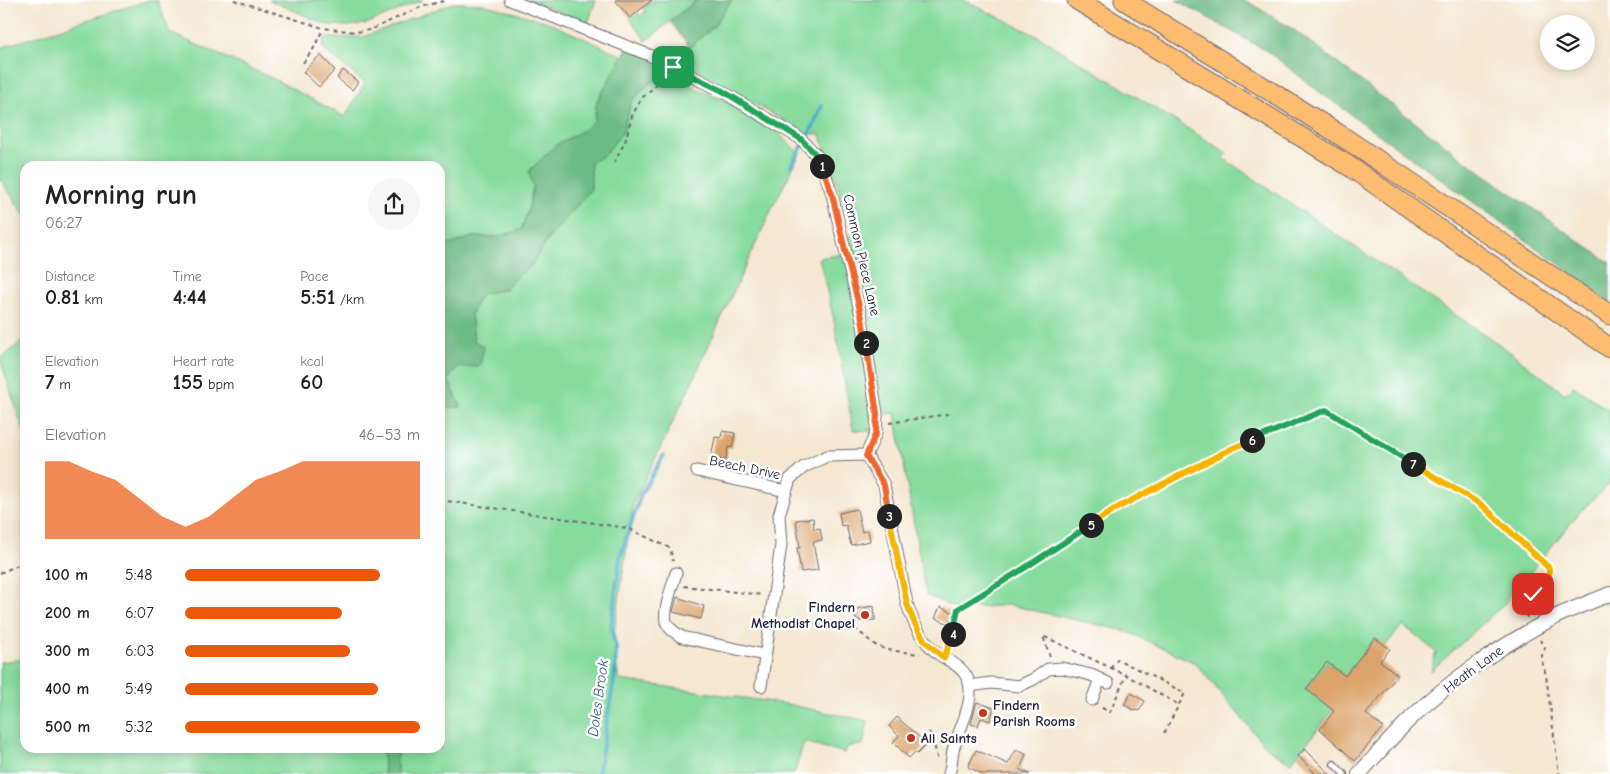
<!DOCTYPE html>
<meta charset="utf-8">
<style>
:root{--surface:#fff;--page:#f6f6f6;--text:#202124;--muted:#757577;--accent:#ea580c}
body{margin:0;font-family:"Comic Neue",sans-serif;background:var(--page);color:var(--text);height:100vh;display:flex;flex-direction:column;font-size:19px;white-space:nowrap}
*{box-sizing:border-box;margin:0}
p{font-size:16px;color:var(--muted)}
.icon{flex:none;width:28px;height:28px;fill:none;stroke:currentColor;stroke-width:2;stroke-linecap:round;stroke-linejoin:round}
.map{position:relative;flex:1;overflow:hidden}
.side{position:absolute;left:20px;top:161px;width:425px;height:592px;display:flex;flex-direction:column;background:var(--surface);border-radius:15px;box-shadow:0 2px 12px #0003}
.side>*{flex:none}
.controls{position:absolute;left:1540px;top:15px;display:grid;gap:10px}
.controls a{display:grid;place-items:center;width:55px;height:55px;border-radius:50%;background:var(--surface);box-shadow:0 2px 12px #0003;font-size:25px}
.pin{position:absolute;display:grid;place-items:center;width:42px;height:42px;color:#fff;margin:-21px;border-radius:10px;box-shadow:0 2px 8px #0006}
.km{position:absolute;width:25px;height:25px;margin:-12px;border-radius:50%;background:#222;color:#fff;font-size:14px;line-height:25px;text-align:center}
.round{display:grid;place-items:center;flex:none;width:52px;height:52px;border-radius:26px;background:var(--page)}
.headline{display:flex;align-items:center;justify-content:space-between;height:85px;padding:0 25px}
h1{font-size:28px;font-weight:700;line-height:38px}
.metrics{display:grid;grid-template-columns:repeat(3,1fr);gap:8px;height:85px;padding:5px 25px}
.metrics div{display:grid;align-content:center}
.metrics b{font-size:21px;font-weight:700}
.metrics small{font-size:14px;font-weight:400}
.metrics p{font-size:14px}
.chart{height:140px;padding:10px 25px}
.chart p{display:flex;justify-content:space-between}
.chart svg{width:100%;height:90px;margin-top:5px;fill:var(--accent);opacity:.7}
ul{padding:0 25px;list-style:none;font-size:16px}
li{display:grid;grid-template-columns:80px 60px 1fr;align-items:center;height:38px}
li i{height:12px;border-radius:6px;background:var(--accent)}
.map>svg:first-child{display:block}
.green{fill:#87db9d;stroke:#547e6c}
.forest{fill:#6dbb84;stroke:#486e60}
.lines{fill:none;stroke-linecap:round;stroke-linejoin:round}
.stream{stroke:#4aabca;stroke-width:4}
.building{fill:#dba46d}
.service-casing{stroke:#6c676f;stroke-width:8}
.minor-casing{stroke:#6c676f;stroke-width:13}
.tertiary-casing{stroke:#6c676f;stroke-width:16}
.trunk-casing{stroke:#6c676f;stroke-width:21}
.path{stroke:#6c676f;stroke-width:2;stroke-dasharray:4 4;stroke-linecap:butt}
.service{stroke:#fff;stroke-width:5.5}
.minor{stroke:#fff;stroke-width:11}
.tertiary{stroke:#fff;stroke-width:14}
.trunk{stroke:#fdbc70;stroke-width:19}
.split-1-casing{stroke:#fff;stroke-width:10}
.split-2-casing{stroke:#fff;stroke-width:10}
.split-3-casing{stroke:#fff;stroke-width:10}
.split-4-casing{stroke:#fff;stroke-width:10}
.split-5-casing{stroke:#fff;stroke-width:10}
.split-6-casing{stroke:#fff;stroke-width:10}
.split-7-casing{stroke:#fff;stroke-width:10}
.split-8-casing{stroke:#fff;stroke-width:10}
.split-1{stroke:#22a559;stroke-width:6}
.split-2{stroke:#f0652b;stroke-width:6}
.split-3{stroke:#f0652b;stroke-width:6}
.split-4{stroke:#f5b400;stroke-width:6}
.split-5{stroke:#22a559;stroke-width:6}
.split-6{stroke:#f5b400;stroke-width:6}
.split-7{stroke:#22a559;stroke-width:6}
.split-8{stroke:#f5b400;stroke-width:6}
.poi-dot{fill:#c8321e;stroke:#fff;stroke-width:2}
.labels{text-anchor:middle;stroke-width:5;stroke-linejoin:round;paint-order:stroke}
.street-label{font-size:14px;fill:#22223b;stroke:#fff}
.poi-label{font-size:14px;font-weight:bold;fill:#22223b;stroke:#fff;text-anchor:start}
.water-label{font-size:15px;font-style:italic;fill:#34607b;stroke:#fff}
</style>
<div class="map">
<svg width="1610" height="774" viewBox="0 0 1610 774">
<rect width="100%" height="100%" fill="#fff"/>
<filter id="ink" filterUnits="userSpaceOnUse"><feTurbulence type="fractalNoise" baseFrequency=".02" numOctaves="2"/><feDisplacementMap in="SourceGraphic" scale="10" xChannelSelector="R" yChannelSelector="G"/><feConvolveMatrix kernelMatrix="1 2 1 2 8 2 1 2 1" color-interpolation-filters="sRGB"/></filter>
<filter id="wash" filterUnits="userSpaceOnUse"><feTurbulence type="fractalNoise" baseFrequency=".0096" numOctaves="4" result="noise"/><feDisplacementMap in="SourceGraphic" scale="20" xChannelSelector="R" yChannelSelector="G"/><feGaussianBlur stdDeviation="1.12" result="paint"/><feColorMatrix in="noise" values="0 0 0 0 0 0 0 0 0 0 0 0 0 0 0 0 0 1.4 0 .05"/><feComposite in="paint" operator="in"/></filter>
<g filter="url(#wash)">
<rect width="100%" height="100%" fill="#f5e7d0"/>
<g class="green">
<polygon points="149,0 157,0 170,33 274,79 345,117 365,83 323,49 324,38 363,37 453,3 483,4 545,21 623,56 597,101 594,120 584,130 556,145 533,187 528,211 521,230 497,237 473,237 445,246 440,249 440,166 25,166 25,216 0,179 0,48"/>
<polygon points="269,0 423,0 366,24 349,26 327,25"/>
<polygon points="528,0 596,0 588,23"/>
<polygon points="647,0 697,0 646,41 630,18 637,12 640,16 646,12 643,8 649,3"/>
<polygon points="732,0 777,0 776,4 779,6 782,0 964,0 1043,39 1227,153 1223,158 1506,349 1565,394 1573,386 1610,411 1610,483 1580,512 1505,603 1431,671 1436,652 1403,625 1385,646 1375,638 1345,676 1327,662 1306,689 1333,710 1291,763 1266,747 1195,663 1126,631 1009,605 958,609 926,595 895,413 870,415 870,431 853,430 834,320 819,258 850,253 845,238 855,234 820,134 807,134 693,68 694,60 690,47 713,27"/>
<path d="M664 74C700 90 746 108 777 132 785 139 792 147 800 154L774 204 684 399 633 504 613 641 619 680 786 704 868 721 863 745 847 747 845 753 804 742 794 774H397V749H440V408L461 406 448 380 474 342 471 313 481 294 505 289 520 274 530 267 548 240 591 162 603 156 623 132 631 102 645 87Z"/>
<polygon points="25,339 25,435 0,359"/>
<polygon points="25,659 25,749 383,749 384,774 0,774 0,662"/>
</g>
<g class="forest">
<polygon points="697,0 732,0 713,27 690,47 670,21"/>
<polygon points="1176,0 1245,0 1294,30 1467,162 1610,263 1610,304 1559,264 1317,90 1270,53"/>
<polygon points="628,47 673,67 645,87 631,102 623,132 603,156 591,162 591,189 548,239 530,267 520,274 505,289 481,294 471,313 474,341 484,347 480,366 456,368 448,380 461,407 440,408 440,249 445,246 473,237 497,237 521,230 528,211 533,187 529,171 556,145 584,130 594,120 597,101"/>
<polygon points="383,749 397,749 397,774 384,774"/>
</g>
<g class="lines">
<g class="stream">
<polyline points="791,166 812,129 822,105"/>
<polyline points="598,774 615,674 616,648 611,626 620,558 641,494 664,455"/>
</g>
</g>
<g id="blocks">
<g class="building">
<polygon points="615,0 652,0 630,18"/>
<polygon points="320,55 335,70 319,87 303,72"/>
<polygon points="343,70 358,82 352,90 337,78"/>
<polygon points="722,431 735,433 732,448 728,447 726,460 711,458 715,437 721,438"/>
<polygon points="857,509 862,532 868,530 870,541 851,545 846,525 841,526 839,513"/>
<polygon points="813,518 814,529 820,528 822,540 813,542 818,570 801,572 797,548 800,548 796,520"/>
<polygon points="677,597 704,606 701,619 673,612"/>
<polygon points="874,606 875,620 860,621 860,620 856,620 855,609"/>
<polygon points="940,607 954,613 949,624 935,618"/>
<polygon points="1375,638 1390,649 1380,661 1398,675 1366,714 1383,727 1355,761 1320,729 1334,711 1306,689 1327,662 1345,676"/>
<polygon points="1131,693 1145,701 1139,711 1137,710 1136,711 1124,705"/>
<polygon points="977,702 994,708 990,721 981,718 978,726 971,724"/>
<polygon points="897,717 927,744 917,754 915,752 909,758 893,742 899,736 889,726"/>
<polygon points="1305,749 1330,774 1316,774 1298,756"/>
<polygon points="976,750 1008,764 1016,750 1026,754 1020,770 1030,774 982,774 968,767"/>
</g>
</g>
</g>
<g filter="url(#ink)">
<use href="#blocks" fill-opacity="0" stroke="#6c676f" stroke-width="1"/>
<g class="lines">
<g class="service-casing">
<polyline id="service" points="1334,764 1344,774"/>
</g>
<g class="minor-casing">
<g id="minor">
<path d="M510 0 649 55 721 91 801 139 820 159 832 194 844 246 862 319 877 414 876 433 866 455 884 485 907 604C914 625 922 642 940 655 948 660 960 666 965 674 979 694 960 727 954 747 951 756 952 766 949 774"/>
<polyline points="697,471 786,491"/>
<path d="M676 573C673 584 663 611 666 621 668 629 676 633 682 637L764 655"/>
<polyline points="761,686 781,545 779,515 790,479 804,467 827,456 866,455"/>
<polyline points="970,686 991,683 1019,686 1034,679 1048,669 1062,668 1091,675 1108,683"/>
<polyline points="1092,700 1100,679"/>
</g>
</g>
<g class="tertiary-casing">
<path id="tertiary" d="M1359 774C1376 755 1393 736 1411 718 1450 680 1508 641 1557 616 1574 608 1593 601 1610 594"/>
</g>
<g class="trunk-casing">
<g id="trunk">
<polyline points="1077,0 1349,166 1610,348"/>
<polyline points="1124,0 1337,133 1610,315"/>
</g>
</g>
<g class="path">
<polyline points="234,0 323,28 355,32 370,30 421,7 447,0"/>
<polyline points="303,63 314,48 323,29"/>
<polyline points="614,163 625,142 632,116 641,99 656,85 663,74"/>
<polyline points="889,423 948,414"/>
<polyline points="440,500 627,528 670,548 673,561"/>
<polyline points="0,573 25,562"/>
<polyline points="684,586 763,595"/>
<polyline points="783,619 857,630 875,645 888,650 920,654"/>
<polyline points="1540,640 1545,648 1541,658 1546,675 1559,774"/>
<polyline points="948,648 952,637 958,609 1023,569 1113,510 1231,449 1326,411 1481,505 1549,568 1549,577 1521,605 1528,619"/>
<polyline points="1050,657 1043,636 1126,675 1179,705"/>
<polyline points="1111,668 1117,659 1185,693 1163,735"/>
<polyline points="1102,708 1110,712 1126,675"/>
<path d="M929 732C936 742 934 752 939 762"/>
</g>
<use href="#service" class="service"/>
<use href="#minor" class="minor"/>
<use href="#tertiary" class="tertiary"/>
<use href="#trunk" class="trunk"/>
</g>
</g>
<g class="lines" filter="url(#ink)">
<g class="split-1-casing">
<polyline id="split-1" points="673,67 721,90 801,139 820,159 822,166"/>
</g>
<g class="split-2-casing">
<polyline id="split-2" points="822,166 832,194 844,246 862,318 866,343"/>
</g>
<g class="split-3-casing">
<polyline id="split-3" points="866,343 877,414 876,433 866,456 884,485 889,516"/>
</g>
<g class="split-4-casing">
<polyline id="split-4" points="889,516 907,604 914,622 924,640 944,658 953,634"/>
</g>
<g class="split-5-casing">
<polyline id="split-5" points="953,634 958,609 1023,569 1091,525"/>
</g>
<g class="split-6-casing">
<polyline id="split-6" points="1091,525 1113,510 1231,449 1252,440"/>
</g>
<g class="split-7-casing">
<polyline id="split-7" points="1252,440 1326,410 1413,464"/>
</g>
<g class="split-8-casing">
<polyline id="split-8" points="1413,464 1482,505 1549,568 1549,577 1533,594"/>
</g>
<use href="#split-1" class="split-1"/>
<use href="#split-2" class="split-2"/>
<use href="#split-3" class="split-3"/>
<use href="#split-4" class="split-4"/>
<use href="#split-5" class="split-5"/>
<use href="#split-6" class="split-6"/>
<use href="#split-7" class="split-7"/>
<use href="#split-8" class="split-8"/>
</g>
<g class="poi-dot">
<circle cx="865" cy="615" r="5"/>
<circle cx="983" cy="713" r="5"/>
<circle cx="911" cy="738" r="5"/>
</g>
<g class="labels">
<g class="street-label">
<text transform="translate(862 255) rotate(77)" y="5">Common Piece Lane</text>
<text transform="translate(745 467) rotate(12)" y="5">Beech Drive</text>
<text transform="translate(1473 669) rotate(-36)" y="5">Heath Lane</text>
</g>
<g class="poi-label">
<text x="855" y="612" text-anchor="end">Findern<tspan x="855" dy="16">Methodist Chapel</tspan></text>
<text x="993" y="710">Findern<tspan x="993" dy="16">Parish Rooms</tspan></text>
<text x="921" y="743">All Saints</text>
</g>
<g class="water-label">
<text transform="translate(598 698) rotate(-82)" y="5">Doles Brook</text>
</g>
</g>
</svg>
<div class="controls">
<a><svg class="icon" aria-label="layers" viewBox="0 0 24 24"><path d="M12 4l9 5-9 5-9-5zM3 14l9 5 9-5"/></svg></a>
</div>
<div class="pin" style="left:673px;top:67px;background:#1e9e55"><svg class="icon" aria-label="arrive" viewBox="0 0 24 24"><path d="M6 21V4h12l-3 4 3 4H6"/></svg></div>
<div class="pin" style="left:1533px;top:594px;background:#d93025"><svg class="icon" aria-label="check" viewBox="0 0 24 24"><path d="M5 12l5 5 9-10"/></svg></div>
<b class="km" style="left:822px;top:166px">1</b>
<b class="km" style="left:866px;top:343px">2</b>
<b class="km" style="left:889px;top:516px">3</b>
<b class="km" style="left:953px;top:634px">4</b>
<b class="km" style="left:1091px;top:525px">5</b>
<b class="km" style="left:1252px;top:440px">6</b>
<b class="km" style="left:1413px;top:464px">7</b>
<section class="side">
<div class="headline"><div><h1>Morning run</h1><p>06:27</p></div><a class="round"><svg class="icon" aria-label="share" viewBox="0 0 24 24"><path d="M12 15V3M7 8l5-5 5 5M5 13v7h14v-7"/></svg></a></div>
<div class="metrics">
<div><p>Distance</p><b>0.81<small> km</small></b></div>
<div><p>Time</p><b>4:44</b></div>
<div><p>Pace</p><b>5:51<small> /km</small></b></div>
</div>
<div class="metrics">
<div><p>Elevation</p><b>7<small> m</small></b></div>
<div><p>Heart rate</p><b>155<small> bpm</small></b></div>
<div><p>kcal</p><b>60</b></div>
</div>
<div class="chart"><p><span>Elevation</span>46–53 m</p>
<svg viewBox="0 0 160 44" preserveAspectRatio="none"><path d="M0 44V6L10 6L20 11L30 15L40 24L50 33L60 38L70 33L80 24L90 15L100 11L110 6L120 6L130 6L140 6L150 6L160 6V44z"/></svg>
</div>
<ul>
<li><b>100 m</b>5:48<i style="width:83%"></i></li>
<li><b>200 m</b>6:07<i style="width:67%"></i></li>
<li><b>300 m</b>6:03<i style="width:70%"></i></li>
<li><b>400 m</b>5:49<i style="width:82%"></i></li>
<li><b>500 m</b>5:32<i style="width:100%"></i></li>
</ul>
</section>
</div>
